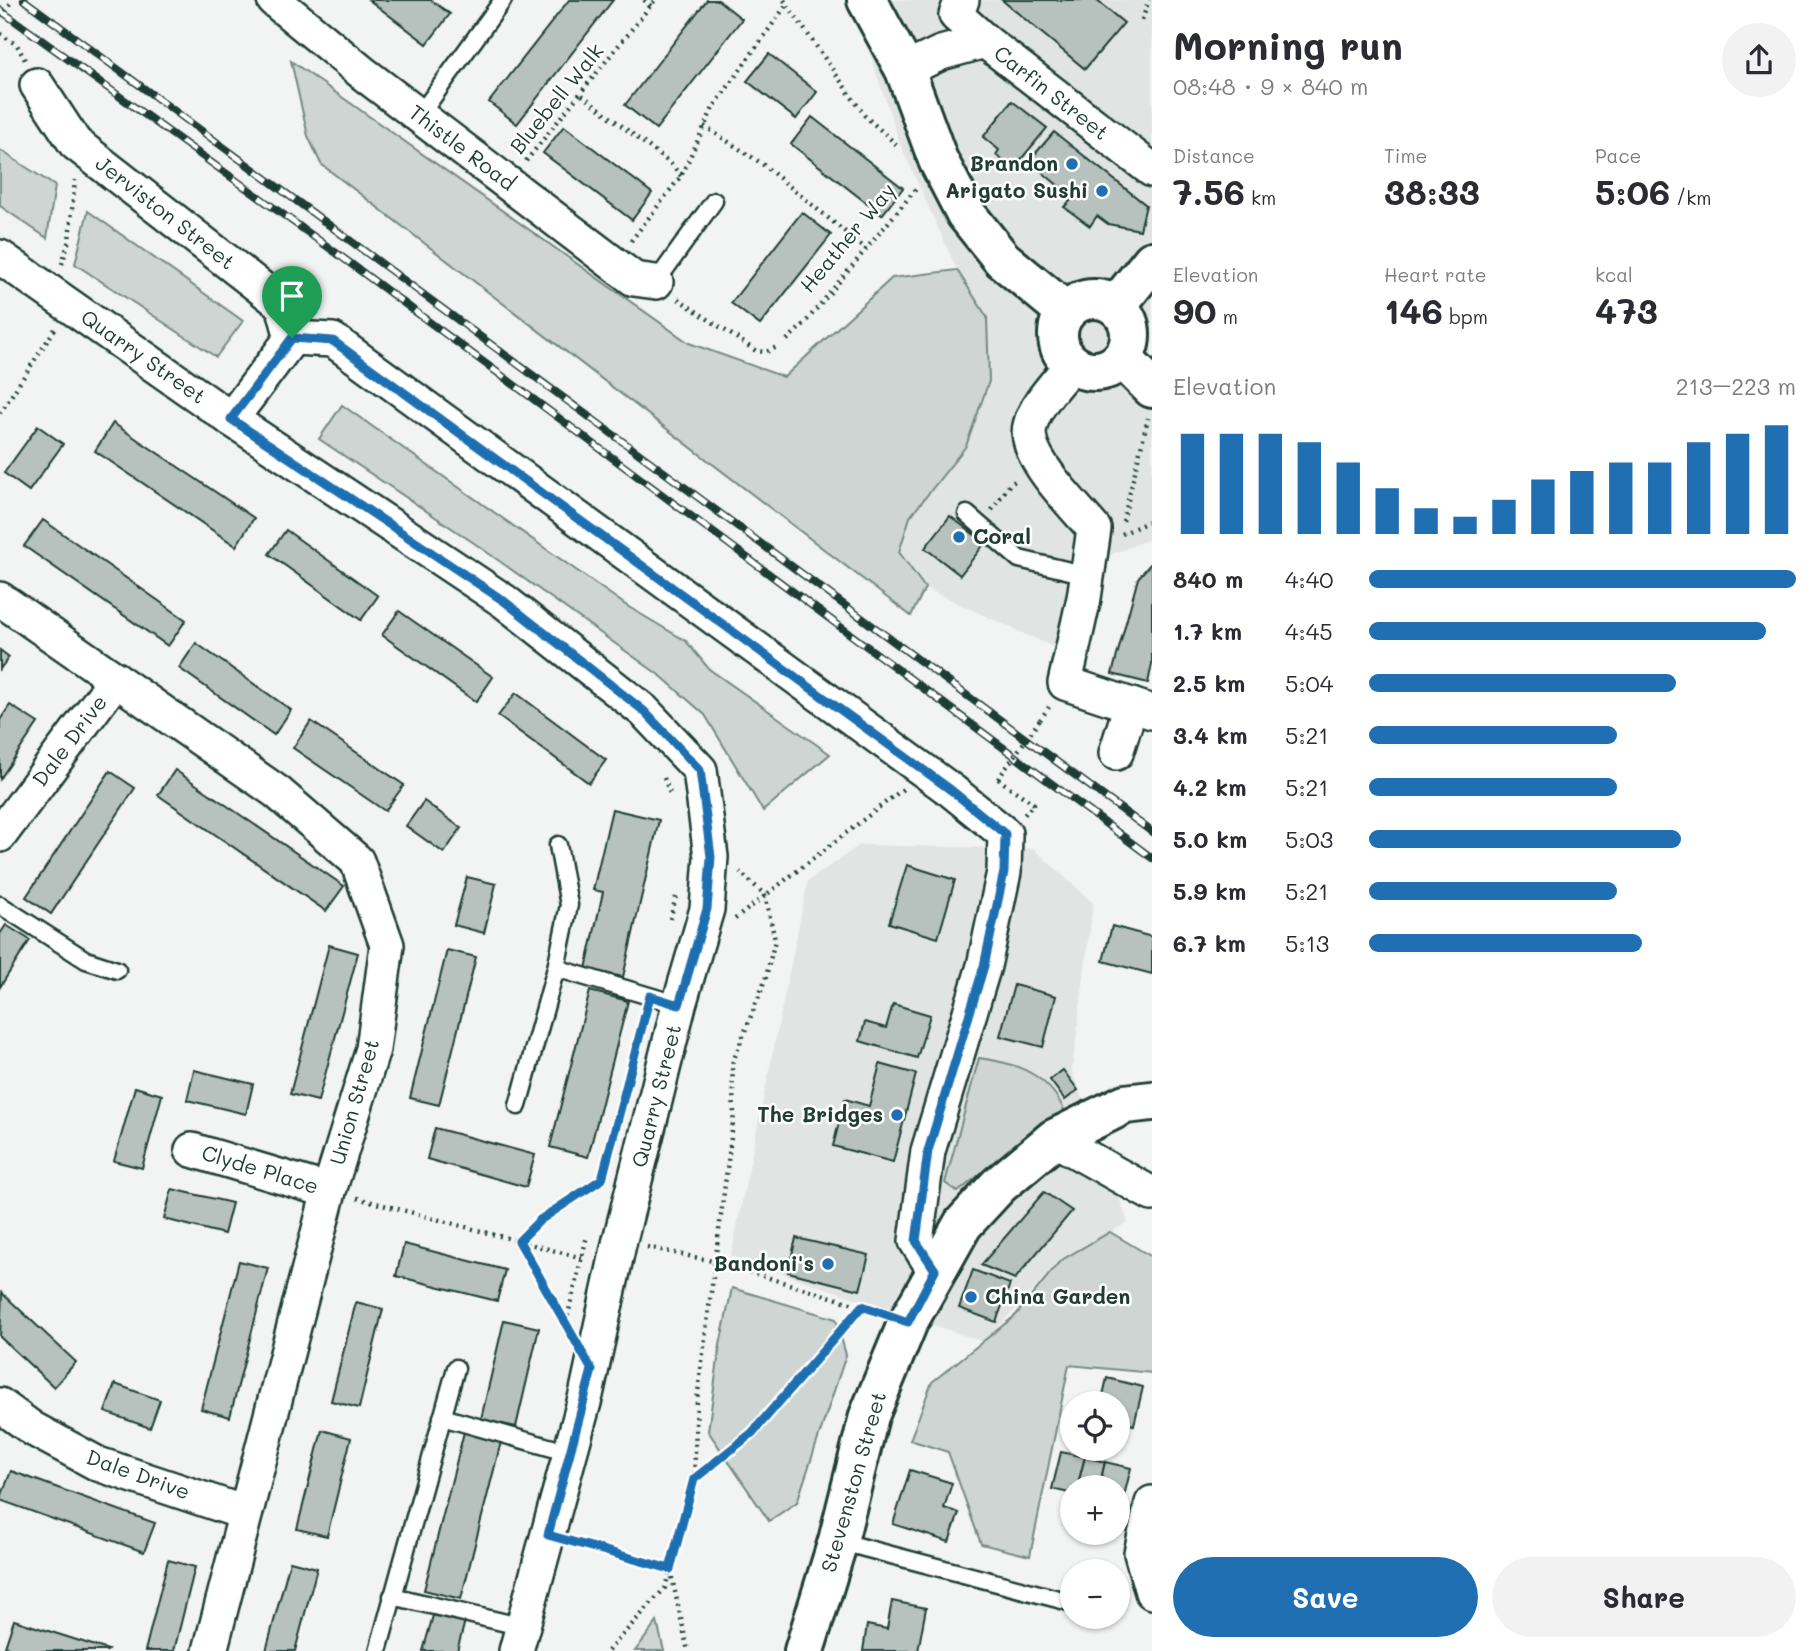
<!DOCTYPE html>
<meta charset="utf-8">
<style>
:root{--surface:#fff;--page:#f2f2f3;--text:#2b2b33;--muted:#7c7c81;--accent:#1f6fb2}
body{margin:0;font-family:Mali,sans-serif;background:var(--page);color:var(--text);height:100vh;display:flex;flex-direction:column;font-size:26px;white-space:nowrap}
*{box-sizing:border-box;margin:0}
p{font-size:23px;color:var(--muted)}
.icon{flex:none;width:38px;height:38px;fill:none;stroke:currentColor;stroke-width:2;stroke-linecap:round;stroke-linejoin:round}
.map{position:relative;flex:1;overflow:hidden}
.drawer{display:flex;flex-direction:column;background:var(--surface);width:665px}
.drawer>*{flex:none}
.buttons{position:absolute;left:1060px;top:1391px;display:grid;gap:14px}
.buttons a{display:grid;place-items:center;width:70px;height:70px;border-radius:50%;background:var(--surface);box-shadow:0 2px 5px #0004;font-size:35px}
.pin{position:absolute;display:grid;place-items:center;width:60px;height:60px;color:#fff;margin:-72px -30px;border-radius:50% 50% 50% 0;rotate:-45deg;box-shadow:0 0 7px #0007}
.pin .icon{rotate:45deg}
.round{display:grid;place-items:center;flex:none;width:74px;height:74px;border-radius:37px;background:var(--page)}
.head{display:flex;align-items:center;justify-content:space-between;height:119px;padding:0 21px}
h1{font-size:38px;font-weight:700;line-height:52px}
.metrics{display:grid;grid-template-columns:repeat(3,1fr);gap:10px;height:119px;padding:7px 21px}
.metrics div{display:grid;align-content:center}
.metrics b{font-size:35px;font-weight:700}
.metrics small{font-size:19px;font-weight:400}
.metrics p{font-size:19px}
.chart{height:196px;padding:14px 21px}
.chart p{display:flex;justify-content:space-between}
.chart svg{width:100%;height:126px;margin-top:7px;stroke:var(--accent);stroke-width:6}
.primary-button{display:flex;gap:14px;margin-top:auto;padding:14px 21px}
.primary-button a{flex:1;height:80px;border-radius:42px;background:var(--accent);color:#fff;font-size:28px;font-weight:700;line-height:80px;text-align:center}
.primary-button a+a{background:var(--page);color:var(--text)}
ul{padding:0 21px;list-style:none;font-size:23px}
li{display:grid;grid-template-columns:112px 84px 1fr;align-items:center;height:52px}
li i{height:18px;border-radius:9px;background:var(--accent)}
main{display:flex;flex:1;min-height:0}
.map>svg:first-child{display:block}
.built{fill:#e0e4e3}
.green{fill:#ced5d3;stroke:#768984;stroke-width:2}
.building{fill:#b7c1bd;stroke:#1f3d34;stroke-width:2}
.lines{fill:none;stroke-linecap:round;stroke-linejoin:round}
.service-casing{stroke:#1f3d34;stroke-width:21}
.minor-casing{stroke:#1f3d34;stroke-width:38}
.secondary-casing{stroke:#1f3d34;stroke-width:44}
.path{stroke:#1f3d34;stroke-width:4.5;stroke-dasharray:2 5;stroke-linecap:butt}
.service{stroke:#fff;stroke-width:16}
.minor{stroke:#fff;stroke-width:33}
.secondary{stroke:#fff;stroke-width:38}
.rail-casing{stroke:#1f3d34;stroke-width:8}
.rail{stroke:#fff;stroke-width:5;stroke-dasharray:16;stroke-linecap:butt}
.path-bridge{stroke:#1f3d34;stroke-width:4.5;stroke-dasharray:2 5;stroke-linecap:butt}
.route-casing{stroke:#fff;stroke-width:14}
.route{stroke:#1f6fb2;stroke-width:9}
.poi-dot{fill:#1f6fb2;stroke:#fff;stroke-width:2.5}
.labels{text-anchor:middle;stroke-width:5;stroke-linejoin:round;paint-order:stroke}
.street-label{font-size:21px;fill:#1f3d34;stroke:#fff}
.poi-label{font-size:21px;font-weight:bold;fill:#1f3d34;stroke:#fff;text-anchor:end}
</style>
<main>
<div class="map">
<svg width="1152" height="1651" viewBox="0 0 1152 1651">
<rect width="100%" height="100%" fill="#f2f3f3"/>
<filter id="ink" filterUnits="userSpaceOnUse"><feTurbulence type="fractalNoise" baseFrequency=".0143" numOctaves="2"/><feDisplacementMap in="SourceGraphic" scale="14" xChannelSelector="R" yChannelSelector="G"/><feConvolveMatrix kernelMatrix="1 2 1 2 8 2 1 2 1" color-interpolation-filters="sRGB"/></filter>
<g filter="url(#ink)">
<g class="built">
<polygon points="852,0 1152,0 1152,538 1110,555 1088,663 925,588 899,552 910,517 966,446 989,381 987,317 957,270 901,146"/>
<polygon points="860,845 1034,849 1093,903 1072,1071 1128,1222 1060,1261 984,1342 731,1256 808,881"/>
</g>
<g class="green">
<polygon points="291,61 689,343 784,377 892,278 957,270 987,317 989,381 966,446 910,517 899,552 925,588 911,616 321,164 308,136"/>
<polygon points="0,150 55,186 47,238 0,206"/>
<polygon points="88,211 243,321 216,357 75,264"/>
<polygon points="342,405 627,606 686,641 709,669 830,754 763,811 705,715 662,677 474,543 319,439"/>
<path d="M979 1058C1018 1063 1049 1075 1065 1112L1024 1138 958 1192 945 1183Z"/>
<polygon points="1110,1232 1152,1257 1152,1373 1069,1365 1030,1556 981,1544 948,1452 910,1440 932,1382 1016,1315 1060,1261"/>
<polygon points="732,1288 836,1319 846,1355 797,1502 769,1521 708,1431 720,1345"/>
<polygon points="657,1622 664,1651 635,1651"/>
</g>
<g class="building">
<polygon points="369,0 431,0 450,14 427,44"/>
<polygon points="569,0 613,0 517,124 489,102"/>
<polygon points="707,0 718,0 742,19 656,129 625,105"/>
<polygon points="1002,0 1096,0 1124,23 1085,69"/>
<polygon points="769,54 817,92 796,119 747,81"/>
<polygon points="1012,101 1047,128 1013,169 996,155 999,150 983,137"/>
<polygon points="812,117 903,188 882,215 791,144"/>
<polygon points="564,126 652,193 632,220 543,153"/>
<polygon points="1054,132 1146,205 1140,230 1108,224 1097,216 1090,226 1064,207 1073,198 1029,161"/>
<polygon points="802,212 831,235 760,325 731,303"/>
<polygon points="113,423 254,518 236,546 95,451"/>
<polygon points="38,426 63,444 29,491 4,473"/>
<polygon points="950,516 985,543 960,575 925,548"/>
<polygon points="43,520 186,620 168,646 24,546"/>
<polygon points="286,530 378,596 361,620 269,554"/>
<polygon points="1152,562 1152,664 1148,683 1112,674 1138,578"/>
<polygon points="399,611 493,677 476,702 382,635"/>
<polygon points="196,643 291,710 274,735 179,668"/>
<polygon points="0,650 9,657 0,669"/>
<polygon points="516,693 606,760 589,783 498,716"/>
<polygon points="10,705 38,723 0,779 0,720"/>
<polygon points="311,721 404,785 385,811 293,748"/>
<polygon points="175,770 344,886 326,911 158,795"/>
<polygon points="110,771 135,788 51,914 26,897"/>
<polygon points="424,801 461,828 444,853 406,826"/>
<polygon points="612,809 659,820 623,977 586,969 603,892 593,890"/>
<polygon points="907,865 955,880 938,938 889,923"/>
<polygon points="467,877 496,884 484,933 454,925"/>
<polygon points="6,925 30,940 0,987 0,934"/>
<polygon points="1112,926 1152,937 1152,974 1103,961"/>
<polygon points="329,945 358,953 318,1101 290,1094"/>
<polygon points="447,950 476,957 439,1105 410,1098"/>
<polygon points="1014,985 1056,996 1043,1047 1000,1036"/>
<polygon points="590,991 628,1001 588,1157 550,1147"/>
<polygon points="893,1004 930,1015 917,1058 860,1041 865,1022 886,1028"/>
<polygon points="880,1064 916,1074 893,1162 833,1146 845,1099 869,1106"/>
<polygon points="194,1070 253,1084 246,1114 187,1100"/>
<polygon points="1063,1070 1078,1090 1065,1100 1050,1080"/>
<polygon points="135,1087 162,1095 142,1168 114,1161"/>
<polygon points="435,1128 535,1155 526,1187 427,1159"/>
<polygon points="172,1189 232,1203 224,1234 164,1219"/>
<polygon points="1044,1192 1072,1211 1015,1279 981,1265"/>
<polygon points="796,1238 869,1255 860,1290 788,1272"/>
<polygon points="404,1244 505,1270 497,1301 396,1276"/>
<polygon points="239,1261 268,1268 230,1417 201,1409"/>
<polygon points="973,1270 1010,1284 996,1322 959,1308"/>
<polygon points="2,1293 76,1362 54,1387 0,1337"/>
<polygon points="356,1302 383,1309 359,1408 331,1401"/>
<polygon points="504,1320 539,1328 516,1427 481,1419"/>
<polygon points="1107,1378 1143,1387 1134,1425 1118,1422 1118,1404 1101,1404"/>
<polygon points="115,1384 160,1400 150,1428 105,1412"/>
<polygon points="322,1430 351,1438 327,1536 297,1529"/>
<polygon points="464,1432 501,1442 461,1599 424,1590"/>
<polygon points="1061,1452 1085,1457 1077,1488 1073,1488 1073,1494 1052,1489"/>
<polygon points="1085,1457 1105,1462 1099,1488 1077,1488"/>
<polygon points="1105,1462 1131,1468 1122,1504 1118,1503 1118,1488 1099,1488"/>
<polygon points="910,1470 952,1483 944,1508 959,1513 949,1542 893,1524"/>
<polygon points="11,1471 155,1523 144,1552 0,1500"/>
<polygon points="168,1560 195,1567 174,1651 145,1651"/>
<polygon points="290,1561 317,1568 295,1651 266,1651"/>
<polygon points="892,1601 926,1608 918,1651 863,1651 867,1625 887,1629"/>
<polygon points="434,1612 465,1621 457,1651 423,1651"/>
<polygon points="14,1620 108,1650 107,1651 16,1651 5,1647"/>
</g>
<g class="lines">
<g class="service-casing">
<g id="service">
<polyline points="419,116 503,0"/>
<polyline points="656,282 714,201"/>
<polyline points="967,514 1019,559 1087,575"/>
<polyline points="0,905 86,960 117,970"/>
<polyline points="556,968 679,1005"/>
<polyline points="518,1106 556,968 569,905 558,845"/>
<polyline points="442,1417 570,1453"/>
<polyline points="838,1541 1073,1603"/>
<polyline points="392,1596 523,1627"/>
<polyline points="378,1651 456,1368"/>
</g>
</g>
<g class="minor-casing">
<g id="minor">
<polyline points="274,0 364,74 614,264 634,279 656,282"/>
<polyline points="962,0 956,15 985,41"/>
<polyline points="905,70 941,53 985,41 1152,170"/>
<polyline points="37,85 75,143 283,305 292,338 333,340 952,791 1005,834 1004,872 984,966 928,1151 916,1241 935,1271"/>
<polyline points="0,257 231,419 504,601 644,711 700,770 711,857 707,909 679,1005 619,1244 586,1395 516,1651"/>
<path d="M1072 364C1058 382 1035 404 1030 426 1022 456 1075 506 1094 529L1084 598 1065 683 1152 712"/>
<polyline points="231,419 292,338"/>
<polyline points="0,599 277,792 357,861 387,945 373,1049 329,1191 210,1651"/>
<polyline points="1116,753 1131,705"/>
<polyline points="0,835 116,679"/>
<polyline points="1054,1139 1152,1194"/>
<polyline points="192,1150 329,1191"/>
<polyline points="0,1405 33,1429 98,1464 245,1513"/>
<polyline points="1152,1503 1141,1553 1152,1592"/>
</g>
</g>
<g class="secondary-casing">
<g id="secondary">
<polyline points="867,0 905,70 938,160 966,214 1002,259 1066,312"/>
<circle cx="1094" cy="335" r="36"/>
<polyline points="1116,306 1152,261"/>
<polyline points="1122,358 1152,388"/>
<polyline points="804,1651 838,1541 869,1416 908,1322 963,1224 999,1185 1054,1139 1125,1104 1152,1101"/>
</g>
</g>
<g class="path">
<polyline points="644,0 651,6"/>
<polyline points="784,0 865,116 897,145"/>
<polyline points="1142,20 1149,0"/>
<polyline points="0,34 17,45 25,60"/>
<polyline points="582,95 671,164 681,176"/>
<polyline points="704,126 761,163 866,249"/>
<polyline points="526,161 655,0"/>
<polyline points="631,241 681,176 713,108 787,4"/>
<polyline points="62,264 69,240 75,180"/>
<polyline points="678,299 756,351 766,352 777,347"/>
<polyline points="787,340 804,324 916,189"/>
<polyline points="0,413 55,329"/>
<polyline points="992,510 1010,484 1017,480"/>
<polyline points="1123,521 1148,418"/>
<polyline points="1122,534 1152,520"/>
<polyline points="1040,720 1049,707"/>
<polyline points="664,778 671,796"/>
<polyline points="998,779 1034,804 1024,815"/>
<polyline points="670,919 676,897"/>
<polyline points="735,919 903,789"/>
<polyline points="357,1198 582,1258"/>
<polyline points="647,1247 717,1262 877,1311"/>
<polyline points="566,1323 587,1236"/>
<polyline points="566,1323 519,1241 540,1220 602,1179"/>
<polyline points="694,1479 752,1433 862,1306"/>
<polyline points="577,1543 670,1569 688,1651"/>
<polyline points="608,1651 665,1588 694,1479 697,1400 734,1115 732,1064 765,981 775,940 765,895 740,872"/>
</g>
<use href="#service" class="service"/>
<use href="#minor" class="minor"/>
<use href="#secondary" class="secondary"/>
<g class="rail-casing">
<g id="rail">
<polyline points="24,0 1152,832"/>
<polyline points="0,10 335,252 1152,858"/>
</g>
</g>
<use href="#rail" class="rail"/>
<g class="path-bridge">
<polyline points="0,16 13,0"/>
<polyline points="998,779 1040,720"/>
</g>
</g>
</g>
<g class="lines" filter="url(#ink)">
<g class="route-casing">
<polygon id="route" points="292,338 333,341 951,790 1005,834 1004,872 984,966 928,1151 916,1241 935,1270 908,1322 862,1306 752,1433 694,1479 670,1569 548,1535 592,1370 519,1241 540,1220 602,1179 650,996 679,1005 707,909 711,857 700,770 644,711 504,601 231,419"/>
</g>
<use href="#route" class="route"/>
</g>
<g class="poi-dot">
<circle cx="1072" cy="164" r="7"/>
<circle cx="1102" cy="191" r="7"/>
<circle cx="959" cy="537" r="7"/>
<circle cx="897" cy="1115" r="7"/>
<circle cx="828" cy="1264" r="7"/>
<circle cx="971" cy="1297" r="7"/>
</g>
<g class="labels">
<g class="street-label">
<text transform="translate(1051 93) rotate(38)" y="7">Carfin Street</text>
<text transform="translate(557 99) rotate(-51)" y="7">Bluebell Walk</text>
<text transform="translate(462 148) rotate(37)" y="7">Thistle Road</text>
<text transform="translate(165 213) rotate(38)" y="7">Jerviston Street</text>
<text transform="translate(848 238) rotate(-50)" y="7">Heather Way</text>
<text transform="translate(143 357) rotate(35)" y="7">Quarry Street</text>
<text transform="translate(70 741) rotate(-53)" y="7">Dale Drive</text>
<text transform="translate(657 1096) rotate(-76)" y="7">Quarry Street</text>
<text transform="translate(355 1102) rotate(-74)" y="7">Union Street</text>
<text transform="translate(260 1170) rotate(17)" y="7">Clyde Place</text>
<text transform="translate(138 1475) rotate(20)" y="7">Dale Drive</text>
<text transform="translate(854 1482) rotate(-74)" y="7">Stevenston Street</text>
</g>
<g class="poi-label">
<text x="1058" y="171">Brandon</text>
<text x="1088" y="198">Arigato Sushi</text>
<text x="973" y="544" text-anchor="start">Coral</text>
<text x="883" y="1122">The Bridges</text>
<text x="814" y="1271">Bandoni's</text>
<text x="985" y="1304" text-anchor="start">China Garden</text>
</g>
</g>
</svg>
<div class="buttons">
<a><svg class="icon" aria-label="locate" viewBox="0 0 24 24"><circle cx="12" cy="12" r="6"/><path d="M12 2v4M12 18v4M2 12h4M18 12h4"/></svg></a>
<a>+</a>
<a>−</a>
</div>
<div class="pin" style="left:292px;top:338px;background:#1e9e55"><svg class="icon" aria-label="arrive" viewBox="0 0 24 24"><path d="M6 21V4h12l-3 4 3 4H6"/></svg></div>
</div>
<section class="drawer">
<div class="head"><div><h1>Morning run</h1><p>08:48 · 9 × 840 m</p></div><a class="round"><svg class="icon" aria-label="share" viewBox="0 0 24 24"><path d="M12 15V3M7 8l5-5 5 5M5 13v7h14v-7"/></svg></a></div>
<div class="metrics">
<div><p>Distance</p><b>7.56<small> km</small></b></div>
<div><p>Time</p><b>38:33</b></div>
<div><p>Pace</p><b>5:06<small> /km</small></b></div>
</div>
<div class="metrics">
<div><p>Elevation</p><b>90<small> m</small></b></div>
<div><p>Heart rate</p><b>146<small> bpm</small></b></div>
<div><p>kcal</p><b>473</b></div>
</div>
<div class="chart"><p><span>Elevation</span>213–223 m</p>
<svg viewBox="0 0 160 44" preserveAspectRatio="none"><path d="M5 44V9M15 44V9M25 44V9M35 44V12M45 44V19M55 44V28M65 44V35M75 44V38M85 44V32M95 44V25M105 44V22M115 44V19M125 44V19M135 44V12M145 44V9M155 44V6"/></svg>
</div>
<ul>
<li><b>840 m</b>4:40<i style="width:100%"></i></li>
<li><b>1.7 km</b>4:45<i style="width:93%"></i></li>
<li><b>2.5 km</b>5:04<i style="width:72%"></i></li>
<li><b>3.4 km</b>5:21<i style="width:58%"></i></li>
<li><b>4.2 km</b>5:21<i style="width:58%"></i></li>
<li><b>5.0 km</b>5:03<i style="width:73%"></i></li>
<li><b>5.9 km</b>5:21<i style="width:58%"></i></li>
<li><b>6.7 km</b>5:13<i style="width:64%"></i></li>
</ul>
<div class="primary-button"><a>Save</a><a>Share</a></div>
</section>
</main>
